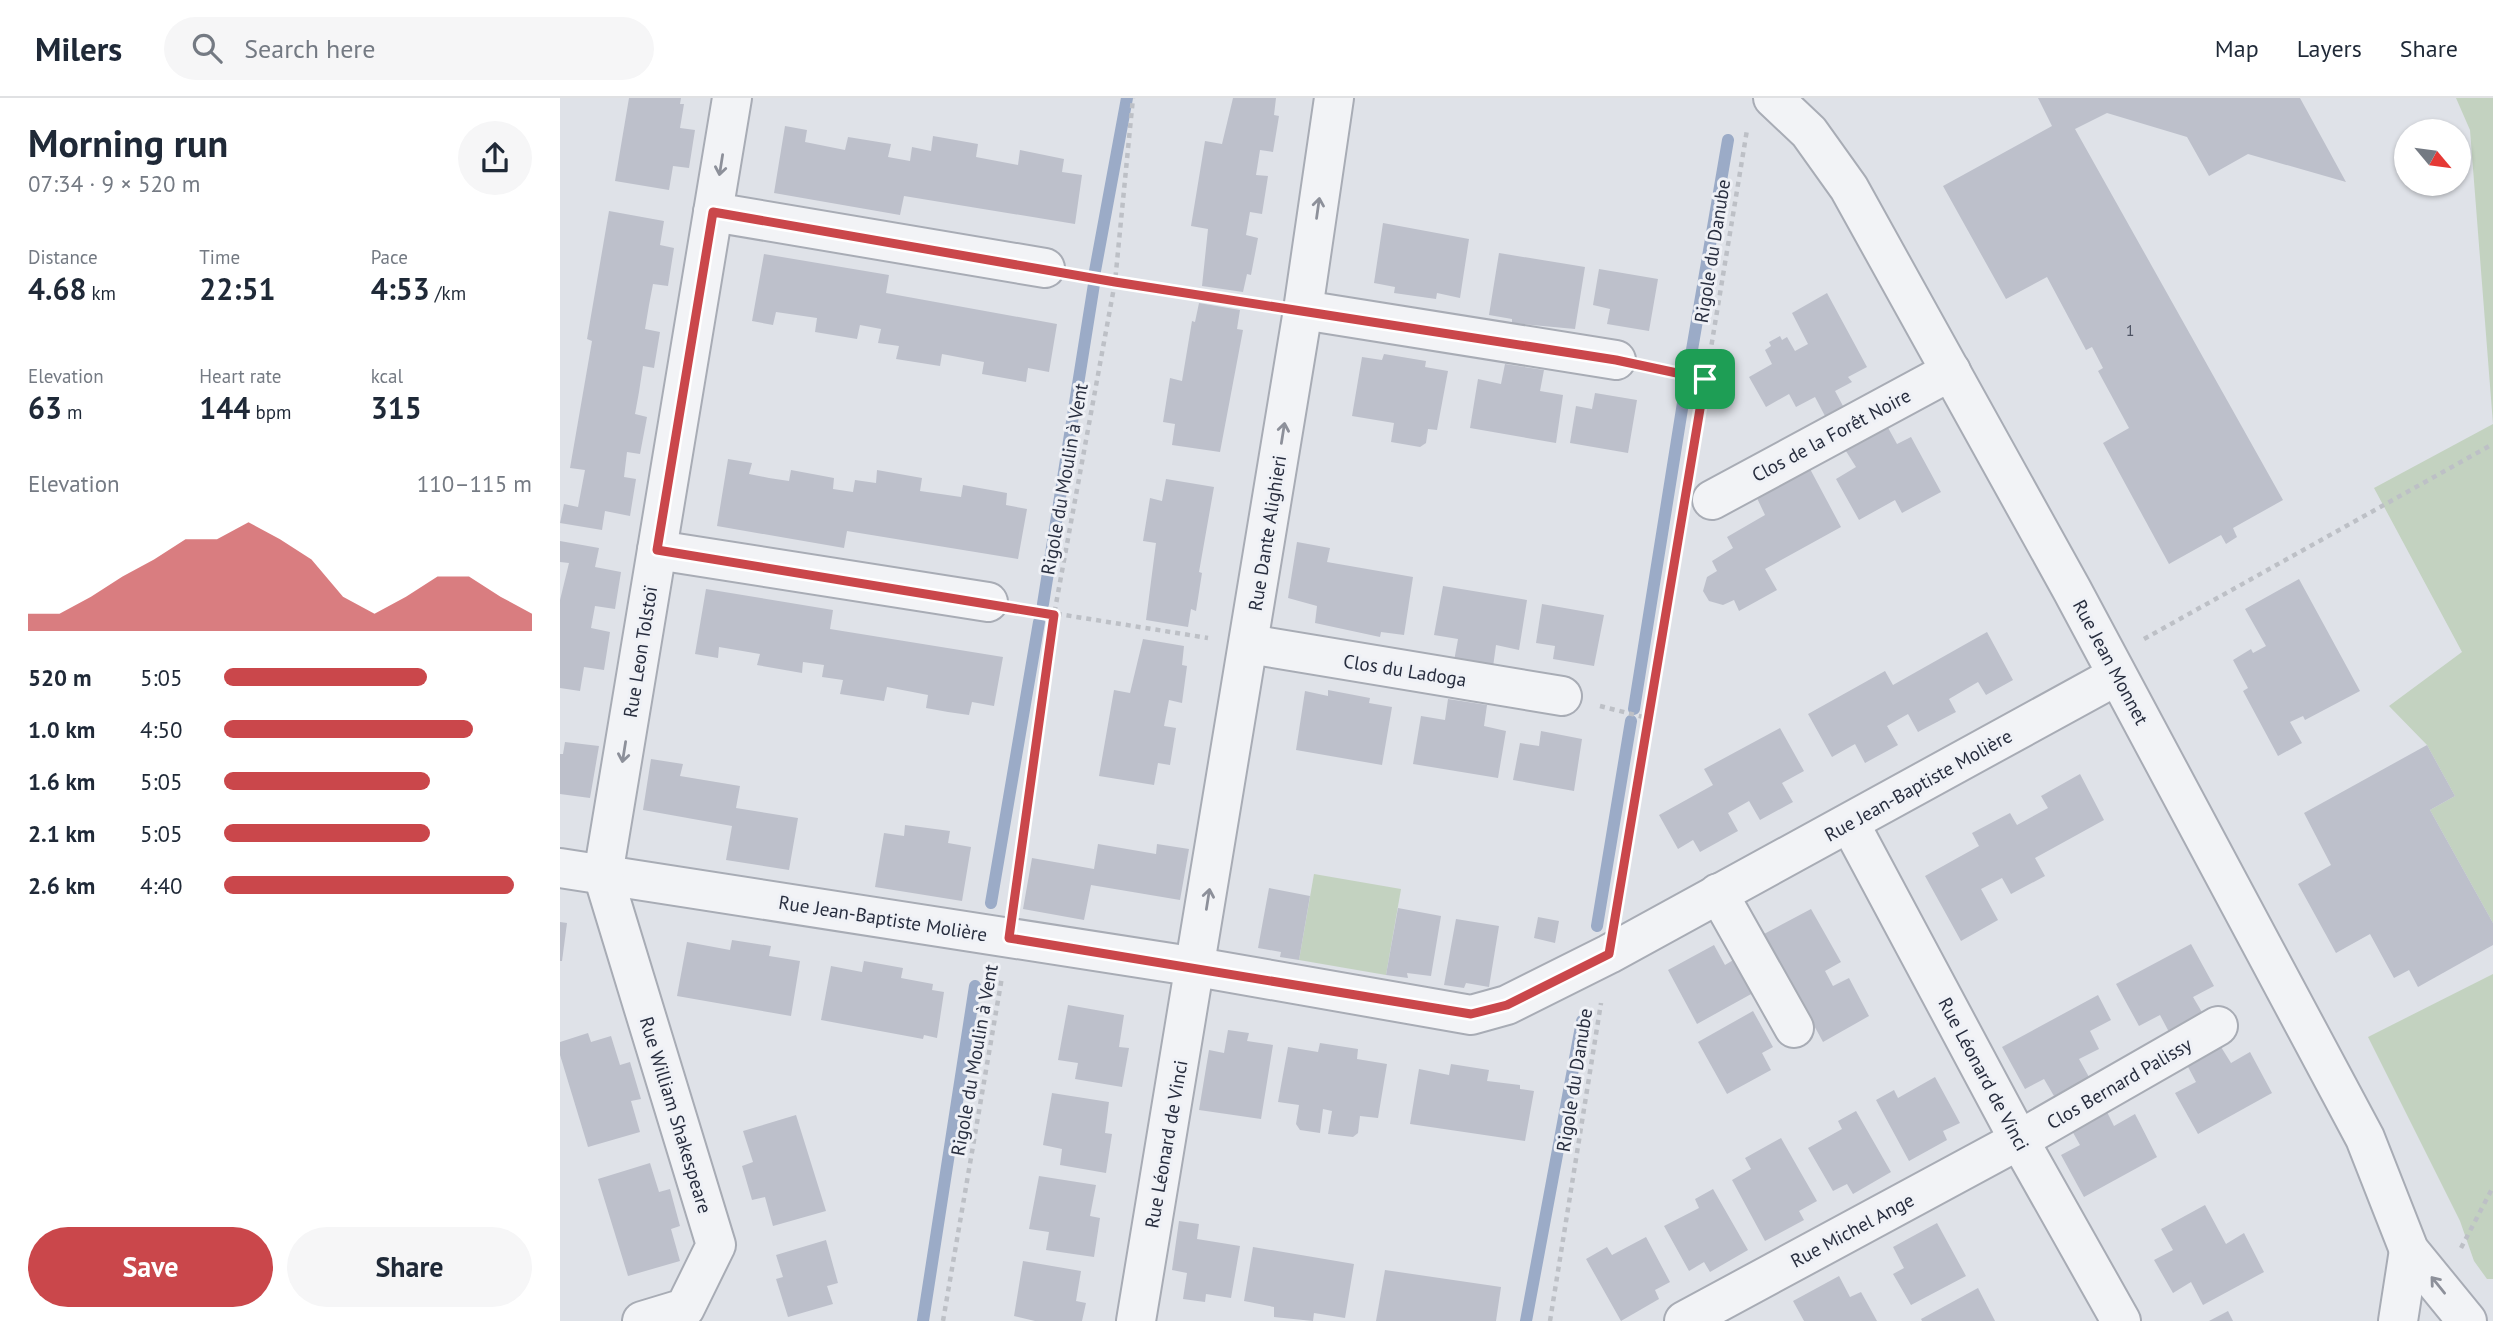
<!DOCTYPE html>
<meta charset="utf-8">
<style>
:root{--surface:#fff;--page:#f6f6f7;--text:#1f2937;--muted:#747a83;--line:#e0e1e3;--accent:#ca474b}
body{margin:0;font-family:"PT Sans",sans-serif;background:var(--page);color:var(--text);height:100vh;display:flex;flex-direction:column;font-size:26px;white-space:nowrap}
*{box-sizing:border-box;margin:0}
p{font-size:23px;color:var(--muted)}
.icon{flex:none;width:38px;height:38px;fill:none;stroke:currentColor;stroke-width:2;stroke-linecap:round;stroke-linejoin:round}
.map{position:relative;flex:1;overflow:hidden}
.side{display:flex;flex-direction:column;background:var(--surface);width:560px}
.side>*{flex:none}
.needle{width:46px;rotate:119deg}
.tools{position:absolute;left:1834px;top:21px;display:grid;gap:14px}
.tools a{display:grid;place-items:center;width:77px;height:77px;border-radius:50%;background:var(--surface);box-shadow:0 2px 5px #0004;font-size:35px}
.pin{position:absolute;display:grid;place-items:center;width:60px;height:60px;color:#fff;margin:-30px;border-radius:14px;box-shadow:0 4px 10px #0006}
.round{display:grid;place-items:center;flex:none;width:74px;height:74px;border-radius:37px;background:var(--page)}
.summary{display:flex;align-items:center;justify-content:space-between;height:119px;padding:0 28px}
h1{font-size:38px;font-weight:700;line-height:52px}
.figures{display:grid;grid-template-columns:repeat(3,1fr);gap:10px;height:119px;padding:7px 28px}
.figures div{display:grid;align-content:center}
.figures b{font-size:30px;font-weight:700}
.figures small{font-size:19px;font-weight:400}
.figures p{font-size:19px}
.chart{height:196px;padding:14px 28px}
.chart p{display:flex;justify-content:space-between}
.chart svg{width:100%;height:126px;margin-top:7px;fill:var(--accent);opacity:.7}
.action{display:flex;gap:14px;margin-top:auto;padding:14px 28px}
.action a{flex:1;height:80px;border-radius:42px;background:var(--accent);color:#fff;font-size:28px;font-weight:700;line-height:80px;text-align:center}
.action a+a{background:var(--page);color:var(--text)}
ul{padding:0 28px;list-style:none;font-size:23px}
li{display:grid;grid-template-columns:112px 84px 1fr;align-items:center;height:52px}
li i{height:18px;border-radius:9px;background:var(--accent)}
header{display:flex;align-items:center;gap:42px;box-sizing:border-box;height:98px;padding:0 35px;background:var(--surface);border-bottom:2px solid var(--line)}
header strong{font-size:33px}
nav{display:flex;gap:38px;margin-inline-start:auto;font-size:24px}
.search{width:490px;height:63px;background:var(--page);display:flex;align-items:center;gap:18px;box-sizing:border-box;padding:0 24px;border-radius:38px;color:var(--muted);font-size:26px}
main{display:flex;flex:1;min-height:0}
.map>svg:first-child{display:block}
.green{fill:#c3d2c0}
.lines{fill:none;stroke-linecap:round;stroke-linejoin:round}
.stream{stroke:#9babc7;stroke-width:12}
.building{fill:#bdc0cb}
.minor-casing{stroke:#a8acb5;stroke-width:42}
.path{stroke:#bdc0c6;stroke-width:4.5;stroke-dasharray:5 5;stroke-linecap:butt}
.minor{stroke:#f2f3f6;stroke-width:38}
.oneway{stroke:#8d909a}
.route-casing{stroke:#fff;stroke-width:14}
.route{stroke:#ca474b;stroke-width:9}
.labels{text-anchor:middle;stroke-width:6;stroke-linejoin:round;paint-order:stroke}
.number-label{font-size:16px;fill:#4d5262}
.street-label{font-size:19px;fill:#282e3f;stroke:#eff1f6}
</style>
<header>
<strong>Milers</strong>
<div class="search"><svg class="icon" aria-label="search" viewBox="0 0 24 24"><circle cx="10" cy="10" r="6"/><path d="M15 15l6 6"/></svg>Search here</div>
<nav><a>Map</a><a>Layers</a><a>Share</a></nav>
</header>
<main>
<section class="side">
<div class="summary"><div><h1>Morning run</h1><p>07:34 · 9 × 520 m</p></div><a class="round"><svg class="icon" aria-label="share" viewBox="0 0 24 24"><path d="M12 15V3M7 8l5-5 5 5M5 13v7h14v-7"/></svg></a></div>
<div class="figures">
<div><p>Distance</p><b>4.68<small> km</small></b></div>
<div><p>Time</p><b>22:51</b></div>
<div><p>Pace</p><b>4:53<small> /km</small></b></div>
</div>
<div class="figures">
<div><p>Elevation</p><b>63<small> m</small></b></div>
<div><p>Heart rate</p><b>144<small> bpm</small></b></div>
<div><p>kcal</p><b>315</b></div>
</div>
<div class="chart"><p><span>Elevation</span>110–115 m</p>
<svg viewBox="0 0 160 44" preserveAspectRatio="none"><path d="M0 44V38L10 38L20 32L30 25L40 19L50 12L60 12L70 6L80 12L90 19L100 32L110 38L120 32L130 25L140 25L150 32L160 38V44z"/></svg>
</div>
<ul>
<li><b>520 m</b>5:05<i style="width:66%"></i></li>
<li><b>1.0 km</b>4:50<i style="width:81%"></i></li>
<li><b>1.6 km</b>5:05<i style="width:67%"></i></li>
<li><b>2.1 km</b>5:05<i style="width:67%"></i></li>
<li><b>2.6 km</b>4:40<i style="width:94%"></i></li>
</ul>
<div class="action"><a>Save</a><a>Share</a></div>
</section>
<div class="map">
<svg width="1933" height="1223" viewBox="0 0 1933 1223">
<rect width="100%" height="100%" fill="#dfe2e8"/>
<g class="green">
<polygon points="1896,0 1933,0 1933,825 1870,712 1895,698 1867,647 1829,608 1902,554 1814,390 1933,326 1910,32"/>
<polygon points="754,776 841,791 826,877 739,862"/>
<polygon points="1933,876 1933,1181 1927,1181 1914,1163 1900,1123 1808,939"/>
</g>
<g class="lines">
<g class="stream">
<polyline points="535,173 567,0"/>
<polyline points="1128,275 1168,42"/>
<polyline points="483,506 534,186"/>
<polyline points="1074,611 1126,286"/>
<polyline points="431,805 479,524"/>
<polyline points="1037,828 1071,623"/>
<polyline points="363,1223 415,888"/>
<polyline points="966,1223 1022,923"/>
</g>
</g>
<g class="building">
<polygon points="69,0 121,0 120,6 124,6 120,30 135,32 129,70 113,68 109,92 55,83"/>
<polygon points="673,0 716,0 714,17 719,18 713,54 700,52 696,77 708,78 702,116 690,114 686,137 698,140 691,177 687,176 683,194 642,188 648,131 631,128 645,43 662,46"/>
<polygon points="1478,0 1740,0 1786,84 1688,56 1649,78 1627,39 1547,15 1515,31 1723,402 1673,430 1677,439 1666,446 1661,437 1609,466 1543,345 1569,330 1538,273 1543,270 1532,249 1526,252 1487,179 1446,201 1383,88 1492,28"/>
<polygon points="225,28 247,32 245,44 285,52 288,39 331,46 328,59 350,63 352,49 371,53 373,38 418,46 416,59 458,67 460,52 504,61 502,74 522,77 515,126 344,98 340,117 214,95"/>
<polygon points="49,113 104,123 100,147 114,150 108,188 93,186 89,207 85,231 100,234 94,270 83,268 79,294 75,316 87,319 80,356 67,354 64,379 76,381 70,418 45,413 42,432 0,425 4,406 18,409 25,372 10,370 32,243 27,241"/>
<polygon points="823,125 909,141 900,200 877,195 876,201 834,195 835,189 814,185"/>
<polygon points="939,155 1025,169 1015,231 952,225 952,221 929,217"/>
<polygon points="204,156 329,177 326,195 497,226 489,274 468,270 466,284 422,276 424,264 382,256 380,268 336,261 339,248 318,245 321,231 300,227 297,241 255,234 257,220 216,214 213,227 192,223"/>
<polygon points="1039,171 1098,181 1089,233 1047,226 1050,211 1033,207"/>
<polygon points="1267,195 1307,269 1288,279 1292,284 1275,293 1283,308 1265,318 1255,299 1236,309 1229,296 1206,309 1189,279 1212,266 1205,252 1211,248 1209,244 1220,238 1222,242 1227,239 1235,253 1248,246 1232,215"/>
<polygon points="639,205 680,212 677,231 683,232 660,354 612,347 615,326 603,324 610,280 622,283 632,223 635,224"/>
<polygon points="824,256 866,263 865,269 888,273 877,332 868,331 866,345 860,349 831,344 834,325 792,318 802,259 822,262"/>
<polygon points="945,266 984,272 980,293 1003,297 996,345 910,330 918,281 941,286"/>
<polygon points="1035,295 1077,302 1068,355 1010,345 1016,308 1032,311"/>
<polygon points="1326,326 1337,346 1351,339 1381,394 1342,415 1335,402 1299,422 1276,381 1296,369 1284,350"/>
<polygon points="168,361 192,365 189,376 209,380 229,383 231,372 274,380 273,391 293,394 295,382 316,385 317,372 362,380 360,393 401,399 403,387 447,395 446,407 467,411 458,461 287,433 284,450 157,428"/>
<polygon points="1249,369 1281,429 1205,471 1217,492 1179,513 1174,502 1163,507 1149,503 1143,493 1147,479 1157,473 1152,463 1173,450 1167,439 1205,417 1196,398"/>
<polygon points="606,381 654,389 639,474 642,475 636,513 631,511 628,529 586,522 596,445 583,443 590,400 602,403"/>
<polygon points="0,443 39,450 35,469 61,474 55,511 35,508 31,530 50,534 44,572 24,569 20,593 0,590 0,502 9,465 0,464"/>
<polygon points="737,444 770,450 767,464 853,479 844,537 821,534 820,539 755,525 757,508 728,500"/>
<polygon points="1739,481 1800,593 1745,622 1743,618 1730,624 1742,645 1718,658 1683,593 1688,590 1673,562 1691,551 1693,555 1706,548 1685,511"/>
<polygon points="883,488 967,502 959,552 936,547 933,569 894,563 898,541 874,537"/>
<polygon points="146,491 273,512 270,531 443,559 434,608 412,604 409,617 388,614 366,610 368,597 327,589 324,603 280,596 283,582 262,579 264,567 243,564 242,575 197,567 200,556 159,549 158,560 135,556"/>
<polygon points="982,506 1044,517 1034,568 993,561 995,548 976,545"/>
<polygon points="1427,534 1453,582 1426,597 1418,584 1389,601 1396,614 1358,634 1348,616 1327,628 1338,647 1305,665 1295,646 1272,659 1248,616 1325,573 1333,587"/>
<polygon points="583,541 624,548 622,567 627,568 622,605 609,602 604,628 616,630 610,667 598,665 594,687 539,678 554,592 570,595"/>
<polygon points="768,592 810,600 809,605 832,609 822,667 736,652 745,593 768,598"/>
<polygon points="888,601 927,607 924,628 946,633 938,680 853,666 861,618 885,622"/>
<polygon points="1220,630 1244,673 1222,685 1233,704 1200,722 1189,703 1168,715 1178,733 1140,754 1133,742 1118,751 1099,717 1153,687 1144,671"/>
<polygon points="981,633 1022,641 1014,693 953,682 960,645 979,648"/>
<polygon points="5,644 39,648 30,700 0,696 0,656 3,656"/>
<polygon points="1867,647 1895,698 1870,712 1933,825 1933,847 1858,889 1849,872 1834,880 1810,836 1776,855 1738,786 1771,767 1744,715"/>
<polygon points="91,661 123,666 120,678 180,688 176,710 238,720 229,772 166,762 172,728 83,712"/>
<polygon points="1520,676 1544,722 1475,760 1485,778 1451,796 1442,780 1421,791 1438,822 1401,843 1365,778 1419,748 1412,735 1450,715 1457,727 1488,710 1481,698"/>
<polygon points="345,727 390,733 388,745 411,749 402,803 315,789 324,735 344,738"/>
<polygon points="538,746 596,756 597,746 629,751 620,802 531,787 524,822 463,811 472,760 534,771"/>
<polygon points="709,790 750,798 739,862 720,859 721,854 698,850"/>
<polygon points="838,810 881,818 871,878 847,875 848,880 826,877"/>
<polygon points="1251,811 1281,864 1265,873 1273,888 1289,880 1309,918 1263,944 1204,836"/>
<polygon points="978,819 999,823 995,845 974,840"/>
<polygon points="896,821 939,828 929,889 906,885 904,890 884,887"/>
<polygon points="0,824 7,825 2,863 0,863"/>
<polygon points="172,842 211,848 209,858 240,863 231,918 117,898 127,844 170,852"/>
<polygon points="1631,846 1654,888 1633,899 1643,916 1609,934 1600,917 1579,928 1556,886"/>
<polygon points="1154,847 1165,867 1175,861 1193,895 1137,926 1108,872"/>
<polygon points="304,863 343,870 341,880 373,886 372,892 384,894 377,940 364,937 363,941 261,922 271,868 302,874"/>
<polygon points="1538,897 1551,922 1530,933 1539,951 1519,961 1529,979 1494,998 1484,981 1465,991 1442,949"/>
<polygon points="508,907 564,917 559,949 569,950 562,989 515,981 518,965 498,962"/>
<polygon points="1193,913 1213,949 1202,955 1211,972 1167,996 1138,944"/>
<polygon points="668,932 689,935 687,943 713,947 701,1021 639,1012 649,952 664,955"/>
<polygon points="28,935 31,944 51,938 60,967 70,964 81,1001 71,1003 80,1034 28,1049 0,957 0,944"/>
<polygon points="760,945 798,951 797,961 827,966 818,1020 800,1018 798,1035 793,1039 768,1036 772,1013 763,1011 760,1035 740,1032 736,1026 739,1007 718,1004 728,949 758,954"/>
<polygon points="1661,949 1671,965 1690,954 1712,995 1638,1036 1615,995 1636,984 1627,967"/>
<polygon points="891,966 929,972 927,983 960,987 960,991 974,993 965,1043 850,1026 859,971 889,977"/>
<polygon points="1375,979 1400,1025 1383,1033 1387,1042 1349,1063 1316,1002 1334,992 1338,1000"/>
<polygon points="492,995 549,1004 545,1035 552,1036 546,1075 500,1067 502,1051 483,1047"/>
<polygon points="1546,1012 1554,1028 1575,1016 1597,1059 1524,1099 1501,1057 1520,1047 1511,1031"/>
<polygon points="1296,1013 1331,1074 1293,1096 1287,1086 1273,1093 1248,1050 1282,1031 1278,1023"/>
<polygon points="236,1017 266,1113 213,1128 205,1099 192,1102 182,1068 193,1064 183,1033"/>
<polygon points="1221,1040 1257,1103 1239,1113 1244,1122 1205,1143 1172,1082 1191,1071 1185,1060"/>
<polygon points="90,1065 99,1094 110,1091 120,1128 111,1131 120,1163 68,1178 38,1081"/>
<polygon points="479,1078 536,1087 530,1118 540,1120 534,1159 486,1152 489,1134 469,1131"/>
<polygon points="1153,1091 1188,1152 1150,1174 1144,1164 1129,1173 1104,1128 1139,1110 1135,1101"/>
<polygon points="1645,1107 1666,1146 1684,1135 1704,1174 1643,1207 1631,1184 1613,1195 1594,1162 1613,1152 1601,1131"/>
<polygon points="619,1123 639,1126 637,1141 680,1148 671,1200 646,1196 645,1204 623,1201 627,1175 612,1172"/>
<polygon points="1377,1125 1406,1178 1351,1207 1333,1176 1344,1170 1333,1149"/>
<polygon points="1086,1139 1110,1184 1095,1192 1099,1201 1061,1223 1026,1161 1047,1149 1052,1157"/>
<polygon points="266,1142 278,1185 267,1188 273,1206 228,1219 216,1181 223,1179 216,1157"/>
<polygon points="693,1149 794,1166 785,1220 754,1215 753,1223 714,1219 714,1209 684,1203"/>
<polygon points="463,1163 521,1173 516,1203 526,1205 522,1223 475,1223 454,1218"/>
<polygon points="825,1172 941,1189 936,1223 816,1223"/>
<polygon points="1279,1178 1290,1199 1301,1194 1317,1223 1244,1223 1233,1203"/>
<polygon points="1418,1190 1435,1223 1362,1223 1361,1221"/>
<polygon points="1668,1213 1673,1223 1649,1223"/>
</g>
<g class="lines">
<g class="minor-casing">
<g id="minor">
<polyline points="1213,0 1249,34 1289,90 1512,492 1805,1040 1849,1152 1907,1223"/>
<polyline points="153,114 485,170"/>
<polyline points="743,212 1056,262"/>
<polyline points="1152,402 1391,273"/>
<polyline points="97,452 428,504"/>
<polyline points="689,546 1002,598"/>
<polyline points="1290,726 1459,1042 1561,1223"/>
<polyline points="0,770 637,869 911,917 947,907 1049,856 1556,578"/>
<polyline points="1158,795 1234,930"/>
<polyline points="82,1223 125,1210 156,1147 43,777 172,0"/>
<polyline points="576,1223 743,212 774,0"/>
<polyline points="1124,1223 1459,1042 1658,928"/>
<polyline points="1838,1223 1849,1152"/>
</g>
</g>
<g class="path">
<polyline points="524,178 702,206"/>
<polyline points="1095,270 1145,281"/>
<polyline points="1132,365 1187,32"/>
<polyline points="467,511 648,540"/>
<polyline points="1584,541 1933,346"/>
<polyline points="1040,608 1091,621"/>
<polyline points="454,801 494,517 555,184 573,0"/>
<polyline points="1058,804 1121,429"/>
<polyline points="1901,1150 1933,1089"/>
<polyline points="383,1223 442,879"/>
<polyline points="990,1223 1041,905"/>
</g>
<use href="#minor" class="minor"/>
</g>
<defs><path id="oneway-shaft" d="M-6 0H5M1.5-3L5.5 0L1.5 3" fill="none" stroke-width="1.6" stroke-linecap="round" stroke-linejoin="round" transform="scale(1.75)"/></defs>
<g class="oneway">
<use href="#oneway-shaft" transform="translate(161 67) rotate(99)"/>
<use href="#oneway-shaft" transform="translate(758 110) rotate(-82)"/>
<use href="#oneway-shaft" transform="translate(723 335) rotate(-81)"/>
<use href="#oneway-shaft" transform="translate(64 654) rotate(99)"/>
<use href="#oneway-shaft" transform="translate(648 801) rotate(-81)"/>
<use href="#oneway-shaft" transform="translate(1878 1187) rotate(-129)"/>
</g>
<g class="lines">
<g class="route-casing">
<polygon id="route" points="153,114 555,184 1056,262 1145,281 1049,856 947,907 911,916 449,840 494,517 97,452"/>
</g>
<use href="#route" class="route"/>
</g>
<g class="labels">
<g class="number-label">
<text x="1570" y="238">1</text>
</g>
<g class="street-label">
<text transform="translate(1152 153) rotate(-81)" y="7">Rigole du Danube</text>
<text transform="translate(1271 337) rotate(-28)" y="7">Clos de la Forêt Noire</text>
<text transform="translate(504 381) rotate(-80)" y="7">Rigole du Moulin à Vent</text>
<text transform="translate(707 435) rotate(-81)" y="7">Rue Dante Alighieri</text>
<text transform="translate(80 554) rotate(-81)" y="7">Rue Leon Tolstoï</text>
<text transform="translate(1551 564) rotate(62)" y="7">Rue Jean Monnet</text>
<text transform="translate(845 572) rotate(9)" y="7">Clos du Ladoga</text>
<text transform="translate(1358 687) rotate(-29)" y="7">Rue Jean-Baptiste Molière</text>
<text transform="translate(323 820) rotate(9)" y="7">Rue Jean-Baptiste Molière</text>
<text transform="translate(414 962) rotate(-80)" y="7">Rigole du Moulin à Vent</text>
<text transform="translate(1424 976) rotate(62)" y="7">Rue Léonard de Vinci</text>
<text transform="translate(1014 982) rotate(-81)" y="7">Rigole du Danube</text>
<text transform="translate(1559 985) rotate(-30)" y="7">Clos Bernard Palissy</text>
<text transform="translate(116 1017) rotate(73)" y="7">Rue William Shakespeare</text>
<text transform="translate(606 1046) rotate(-80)" y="7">Rue Léonard de Vinci</text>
<text transform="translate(1292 1132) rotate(-28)" y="7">Rue Michel Ange</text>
</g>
</g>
</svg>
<div class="tools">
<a><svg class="needle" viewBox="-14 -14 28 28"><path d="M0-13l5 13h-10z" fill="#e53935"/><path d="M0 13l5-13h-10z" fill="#747a83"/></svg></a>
</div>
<div class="pin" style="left:1145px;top:281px;background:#1e9e55"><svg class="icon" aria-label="arrive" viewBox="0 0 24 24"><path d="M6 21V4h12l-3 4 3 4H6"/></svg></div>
</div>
</main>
